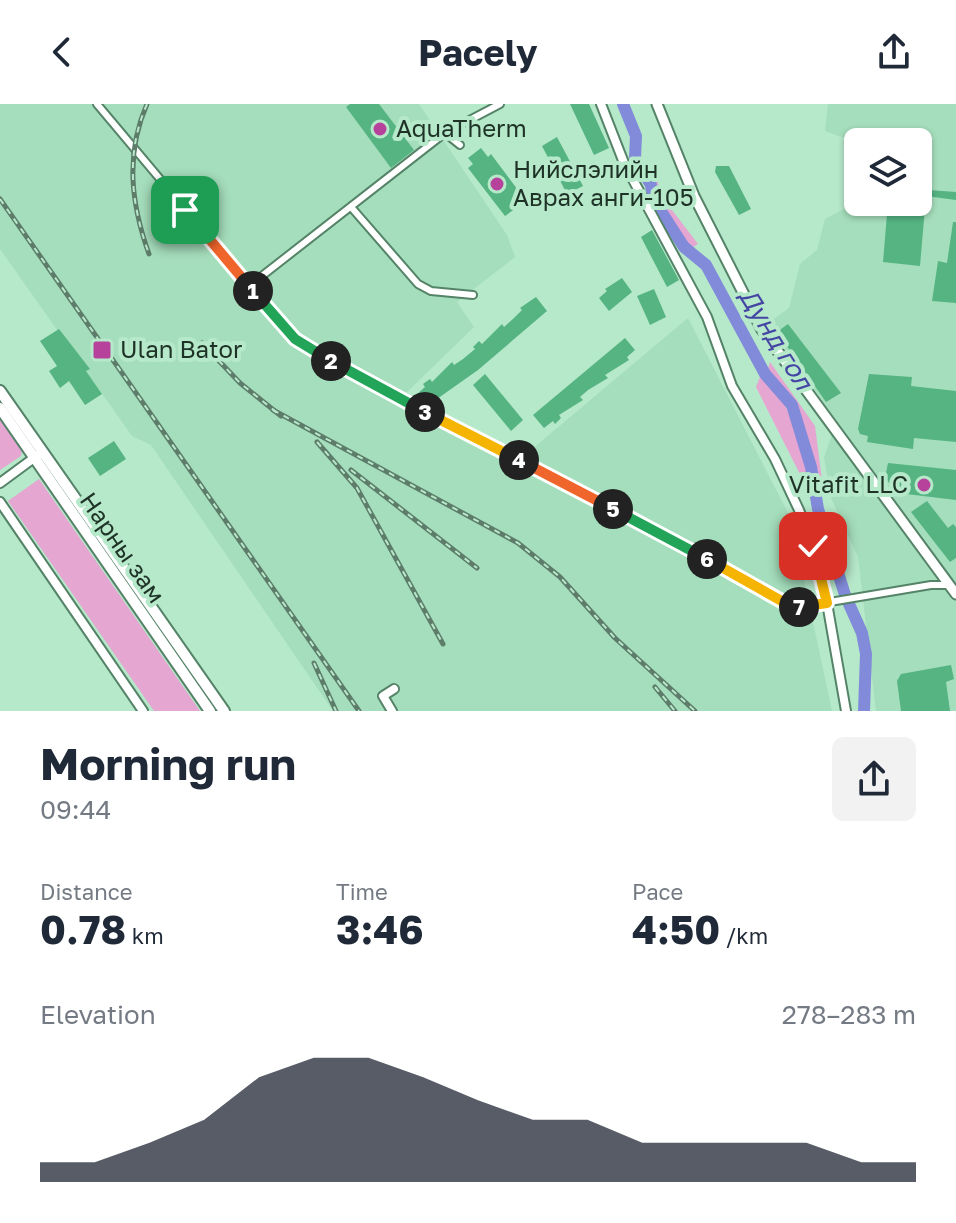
<!DOCTYPE html>
<meta charset="utf-8">
<style>
:root{--surface:#fff;--page:#f2f2f3;--text:#1f2937;--muted:#747a83;--accent:#111827}
body{margin:0;font-family:"Golos Text",sans-serif;background:var(--page);color:var(--text);height:100vh;display:flex;flex-direction:column;font-size:30px;white-space:nowrap}
*{box-sizing:border-box;margin:0}
p{font-size:26px;color:var(--muted)}
.icon{flex:none;width:44px;height:44px;fill:none;stroke:currentColor;stroke-width:2;stroke-linecap:round;stroke-linejoin:round}
.map{position:relative;height:607px;overflow:hidden}
.side{display:flex;flex-direction:column;background:var(--surface);flex:1}
.side>*{flex:none}
.tools{position:absolute;left:844px;top:24px;display:grid;gap:16px}
.tools a{display:grid;place-items:center;width:88px;height:88px;border-radius:12px;background:var(--surface);box-shadow:0 2px 6px #0004;font-size:40px}
.pin{position:absolute;display:grid;place-items:center;width:68px;height:68px;color:#fff;margin:-34px;border-radius:16px;box-shadow:0 4px 12px #0006}
.km{position:absolute;width:40px;height:40px;margin:-20px;border-radius:50%;background:#222;color:#fff;font-size:22px;line-height:40px;text-align:center}
.round{display:grid;place-items:center;flex:none;width:84px;height:84px;border-radius:12px;background:var(--page)}
.summary{display:flex;align-items:center;justify-content:space-between;height:136px;padding:0 40px}
h1{font-size:44px;font-weight:700;line-height:60px}
.metrics{display:grid;grid-template-columns:repeat(3,1fr);gap:12px;height:136px;padding:8px 40px}
.metrics div{display:grid;align-content:center}
.metrics b{font-size:40px;font-weight:700}
.metrics small{font-size:22px;font-weight:400}
.metrics p{font-size:22px}
.chart{height:224px;padding:16px 40px}
.chart p{display:flex;justify-content:space-between}
.chart svg{width:100%;height:144px;margin-top:8px;fill:var(--accent);opacity:.7}
header{display:flex;justify-content:space-between;align-items:center;height:104px;padding:0 40px;background:var(--surface);font-size:36px;font-weight:700}
.map>svg:first-child{display:block}
.built{fill:#a5debc;fill-rule:evenodd}
.green{fill:#e5a6d2}
.lines{fill:none;stroke-linecap:round;stroke-linejoin:round}
.river{stroke:#828bda;stroke-width:12}
.building{fill:#55b482}
.minor-casing{stroke:#548368;stroke-width:10}
.tertiary-casing{stroke:#548368;stroke-width:12}
.secondary-casing{stroke:#548368;stroke-width:13}
.primary-casing{stroke:#548368;stroke-width:14}
.minor{stroke:#fff;stroke-width:6}
.tertiary{stroke:#fff;stroke-width:8}
.secondary{stroke:#fff;stroke-width:9}
.primary{stroke:#fff;stroke-width:10}
.rail-casing{stroke:#5d7d6a;stroke-width:5}
.rail{stroke:#b6e8ca;stroke-width:2;stroke-dasharray:6;stroke-linecap:butt}
.split-1-casing{stroke:#fff;stroke-width:16}
.split-2-casing{stroke:#fff;stroke-width:16}
.split-3-casing{stroke:#fff;stroke-width:16}
.split-4-casing{stroke:#fff;stroke-width:16}
.split-5-casing{stroke:#fff;stroke-width:16}
.split-6-casing{stroke:#fff;stroke-width:16}
.split-7-casing{stroke:#fff;stroke-width:16}
.split-8-casing{stroke:#fff;stroke-width:16}
.split-1{stroke:#f0652b;stroke-width:10}
.split-2{stroke:#22a559;stroke-width:10}
.split-3{stroke:#22a559;stroke-width:10}
.split-4{stroke:#f5b400;stroke-width:10}
.split-5{stroke:#f0652b;stroke-width:10}
.split-6{stroke:#22a559;stroke-width:10}
.split-7{stroke:#f5b400;stroke-width:10}
.split-8{stroke:#f5b400;stroke-width:10}
.poi-dot{fill:#b6429b;stroke:#b6e8ca;stroke-width:3}
.labels{text-anchor:middle;stroke-width:8;stroke-linejoin:round;paint-order:stroke}
.poi-label{font-size:24px;fill:#1e3226;stroke:#b6e8ca;text-anchor:start}
.street-label{font-size:24px;fill:#1e3226;stroke:#b6e8ca}
.water-label{font-size:26px;font-style:italic;fill:#4546a4;stroke:#b6e8ca}
</style>
<header><svg class="icon" aria-label="back" viewBox="0 0 24 24"><path d="M15 5l-7 7 7 7"/></svg>Pacely<svg class="icon" aria-label="share" viewBox="0 0 24 24"><path d="M12 15V3M7 8l5-5 5 5M5 13v7h14v-7"/></svg></header>
<div class="map">
<svg width="956" height="607" viewBox="0 0 956 607">
<rect width="100%" height="100%" fill="#b6e8ca"/>
<g class="built">
<polygon points="0,0 419,0 507,131 515,153 457,198 474,223 406,289 525,351 688,214 791,415 832,607 333,607 151,341 132,332 0,145"/>
<path d="M828 0H956V607H876L858 453 831 394 824 353 837 317 767 220 789 204 800 160 817 146 825 115 846 104 850 36 825 27ZM858 38H918V98H858Z"/>
</g>
<g class="green">
<polygon points="648,60 672,106 698,140 690,145 659,100 644,61"/>
<path d="M770 258 815 322 822 376 818 383C810 340 798 299 767 268Z"/>
<path d="M761 270C793 303 806 342 809 388L756 283Z"/>
<polygon points="0,314 22,346 21,352 0,366"/>
<polygon points="39,375 200,607 154,607 8,397"/>
</g>
<g class="lines">
<polyline class="river" points="623,0 636,32 635,54 651,81 653,95 684,143 706,161 765,270 792,301 811,363 818,405 845,491 862,529 866,550 864,607"/>
</g>
<g class="building">
<polygon points="350,0 379,0 414,46 391,64 346,3"/>
<polygon points="570,0 589,0 609,44 594,51"/>
<polygon points="557,33 583,82 567,90 542,42"/>
<polygon points="481,44 488,53 491,50 526,97 505,112 468,64 473,60 468,54"/>
<polygon points="918,48 931,49 928,86 956,88 956,96 926,92 920,162 883,158 888,98 918,98"/>
<polygon points="716,62 729,62 751,105 739,111 715,68"/>
<polygon points="953,118 956,118 956,199 932,197 938,157 947,159"/>
<polygon points="652,126 679,176 667,183 641,133"/>
<polygon points="622,174 632,188 609,207 599,194 607,187 605,185"/>
<polygon points="654,185 666,213 650,221 637,192"/>
<polygon points="536,193 547,207 478,266 427,302 417,290 425,283 423,280 430,275 432,278 452,258 454,261 463,255 475,245 473,243 479,237 482,240 502,220 504,223 514,214 522,206 520,204"/>
<polygon points="788,220 841,289 826,298 777,228"/>
<polygon points="59,225 90,265 86,267 102,290 85,301 69,277 60,284 49,267 57,262 40,237"/>
<polygon points="625,234 635,246 627,253 629,256 605,271 608,274 588,286 580,293 583,296 559,311 561,314 555,320 553,317 544,324 533,311"/>
<polygon points="485,270 523,316 511,327 473,281"/>
<polygon points="869,270 912,273 911,282 956,287 956,338 914,334 913,345 867,338 868,332 860,330 858,325"/>
<polygon points="114,337 126,355 100,372 88,354"/>
<polygon points="888,359 956,366 956,396 898,389 885,374"/>
<polygon points="927,397 948,424 953,420 956,423 956,454 950,458 911,408"/>
<polygon points="951,561 954,575 946,578 950,607 901,607 897,577 901,570"/>
</g>
<g class="lines">
<g class="minor-casing">
<g id="minor">
<polyline points="97,0 291,231 363,276 671,435 794,504 931,481 949,481"/>
<polyline points="445,29 460,41"/>
<polyline points="351,103 418,180 431,187 473,191"/>
<polyline points="249,182 445,29 500,0"/>
</g>
</g>
<g class="tertiary-casing">
<g id="tertiary">
<polyline points="601,0 624,59 707,213 732,282 775,355 799,406 813,442 827,499 846,607"/>
<polyline points="0,379 38,351"/>
<polyline points="0,398 143,607"/>
<polyline points="392,607 383,592 394,585"/>
</g>
</g>
<g class="secondary-casing">
<polyline id="secondary" points="657,0 694,92 762,226 956,490"/>
</g>
<g class="primary-casing">
<g id="primary">
<polyline points="0,287 224,607"/>
<polyline points="0,304 210,607"/>
</g>
</g>
<use href="#minor" class="minor"/>
<use href="#tertiary" class="tertiary"/>
<use href="#secondary" class="secondary"/>
<use href="#primary" class="primary"/>
<g class="rail-casing">
<g id="rail">
<path d="M147 0C125 50 131 100 149 150"/>
<polyline points="0,95 359,607"/>
<polyline points="202,239 240,279 281,312"/>
<polyline points="273,306 518,439 560,473 615,534 695,607"/>
<polyline points="317,338 357,384 443,540"/>
<polyline points="351,366 477,464"/>
<polyline points="314,559 336,607"/>
<polyline points="655,583 675,607"/>
</g>
</g>
<use href="#rail" class="rail"/>
</g>
<g class="lines">
<g class="split-1-casing">
<polyline id="split-1" points="185,106 253,187"/>
</g>
<g class="split-2-casing">
<polyline id="split-2" points="253,187 295,235 331,257"/>
</g>
<g class="split-3-casing">
<polyline id="split-3" points="331,257 425,308"/>
</g>
<g class="split-4-casing">
<polyline id="split-4" points="425,308 519,356"/>
</g>
<g class="split-5-casing">
<polyline id="split-5" points="519,356 613,405"/>
</g>
<g class="split-6-casing">
<polyline id="split-6" points="613,405 707,455"/>
</g>
<g class="split-7-casing">
<polyline id="split-7" points="707,455 794,504 799,503"/>
</g>
<g class="split-8-casing">
<polyline id="split-8" points="799,503 827,499 813,442"/>
</g>
<use href="#split-1" class="split-1"/>
<use href="#split-2" class="split-2"/>
<use href="#split-3" class="split-3"/>
<use href="#split-4" class="split-4"/>
<use href="#split-5" class="split-5"/>
<use href="#split-6" class="split-6"/>
<use href="#split-7" class="split-7"/>
<use href="#split-8" class="split-8"/>
</g>
<g class="poi-dot">
<circle cx="380" cy="25" r="8"/>
<circle cx="497" cy="80" r="8"/>
<rect x="92" y="236" width="20" height="20" rx="4"/>
<circle cx="924" cy="381" r="8"/>
</g>
<g class="labels">
<g class="poi-label">
<text x="396" y="33">AquaTherm</text>
<text x="513" y="74">Нийслэлийн<tspan x="513" dy="28">Аврах анги-105</tspan></text>
<text x="120" y="254">Ulan Bator</text>
<text x="908" y="389" text-anchor="end">Vitafit LLC</text>
</g>
<g class="street-label">
<text transform="translate(122 444) rotate(55)" y="8">Нарны зам</text>
</g>
<g class="water-label">
<text transform="translate(776 235) rotate(58)" y="9">Дунд гол</text>
</g>
</g>
</svg>
<div class="tools">
<a><svg class="icon" aria-label="layers" viewBox="0 0 24 24"><path d="M12 4l9 5-9 5-9-5zM3 14l9 5 9-5"/></svg></a>
</div>
<div class="pin" style="left:185px;top:106px;background:#1e9e55"><svg class="icon" aria-label="arrive" viewBox="0 0 24 24"><path d="M6 21V4h12l-3 4 3 4H6"/></svg></div>
<div class="pin" style="left:813px;top:442px;background:#d93025"><svg class="icon" aria-label="check" viewBox="0 0 24 24"><path d="M5 12l5 5 9-10"/></svg></div>
<b class="km" style="left:253px;top:187px">1</b>
<b class="km" style="left:331px;top:257px">2</b>
<b class="km" style="left:425px;top:308px">3</b>
<b class="km" style="left:519px;top:356px">4</b>
<b class="km" style="left:613px;top:405px">5</b>
<b class="km" style="left:707px;top:455px">6</b>
<b class="km" style="left:799px;top:503px">7</b>
</div>
<section class="side">
<div class="summary"><div><h1>Morning run</h1><p>09:44</p></div><a class="round"><svg class="icon" aria-label="share" viewBox="0 0 24 24"><path d="M12 15V3M7 8l5-5 5 5M5 13v7h14v-7"/></svg></a></div>
<div class="metrics">
<div><p>Distance</p><b>0.78<small> km</small></b></div>
<div><p>Time</p><b>3:46</b></div>
<div><p>Pace</p><b>4:50<small> /km</small></b></div>
</div>
<div class="chart"><p><span>Elevation</span>278–283 m</p>
<svg viewBox="0 0 160 44" preserveAspectRatio="none"><path d="M0 44V38L10 38L20 32L30 25L40 12L50 6L60 6L70 12L80 19L90 25L100 25L110 32L120 32L130 32L140 32L150 38L160 38V44z"/></svg>
</div>
</section>
